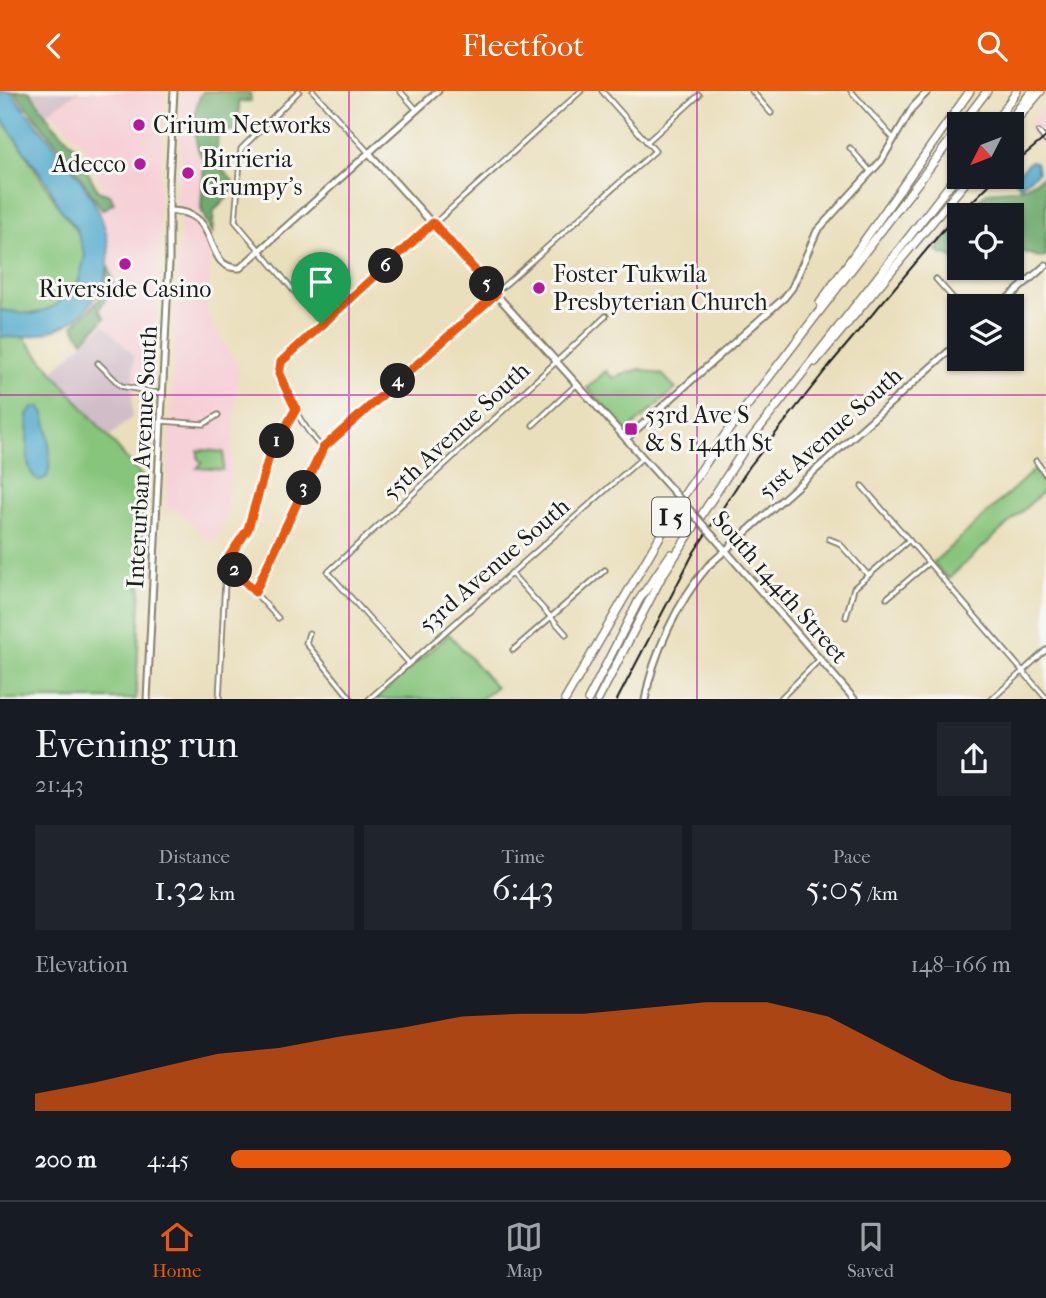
<!DOCTYPE html>
<meta charset="utf-8">
<style>
:root{--surface:#171b24;--page:#20242c;--text:#f1f3f6;--muted:#9ea1a6;--line:#363941;--accent:#ea580c}
body{margin:0;font-family:"IM FELL French Canon",serif;background:var(--page);color:var(--text);height:100vh;display:flex;flex-direction:column;font-size:26px;white-space:nowrap}
*{box-sizing:border-box;margin:0}
p{font-size:23px;color:var(--muted)}
.icon{flex:none;width:38px;height:38px;fill:none;stroke:currentColor;stroke-width:2;stroke-linecap:round;stroke-linejoin:round}
.map{position:relative;height:608px;overflow:hidden}
.sheet{display:flex;flex-direction:column;background:var(--surface);flex:1}
.sheet>*{flex:none}
.needle{width:46px;rotate:228deg}
.controls{position:absolute;left:947px;top:21px;display:grid;gap:14px}
.controls a{display:grid;place-items:center;width:77px;height:77px;border-radius:0px;background:var(--surface);box-shadow:0 2px 5px #0004;font-size:35px}
.pin{position:absolute;display:grid;place-items:center;width:60px;height:60px;color:#fff;margin:-72px -30px;border-radius:50% 50% 50% 0;rotate:-45deg;box-shadow:0 0 7px #0007}
.pin .icon{rotate:45deg}
.km{position:absolute;width:35px;height:35px;margin:-18px;border-radius:50%;background:#222;color:#fff;font-size:19px;line-height:35px;text-align:center}
.round{display:grid;place-items:center;flex:none;width:74px;height:74px;border-radius:0px;background:var(--page)}
.summary{display:flex;align-items:center;justify-content:space-between;height:119px;padding:0 35px}
h1{font-size:38px;font-weight:600;line-height:52px}
.figures{display:grid;grid-template-columns:repeat(3,1fr);gap:10px;height:119px;padding:7px 35px}
.figures div{display:grid;align-content:center;border-radius:0px;background:var(--page);text-align:center}
.figures b{font-size:35px;font-weight:600}
.figures small{font-size:19px;font-weight:400}
.figures p{font-size:19px}
.chart{height:196px;padding:14px 35px}
.chart p{display:flex;justify-content:space-between}
.chart svg{width:100%;height:126px;margin-top:7px;fill:var(--accent);opacity:.7}
ul{padding:0 35px;list-style:none;font-size:23px}
li{display:grid;grid-template-columns:112px 84px 1fr;align-items:center;height:52px}
li i{height:18px;border-radius:9px;background:var(--accent)}
header{display:flex;justify-content:space-between;align-items:center;height:91px;padding:0 35px;background:var(--accent);color:#fff;font-size:32px;font-weight:600}
.tab-bar{display:flex;justify-content:space-around;align-items:center;height:98px;border-top:2px solid var(--line);background:var(--surface);font-size:19px;color:var(--muted)}
.tab-bar a{display:grid;justify-items:center;gap:4px}
.tab-bar .current{color:var(--accent)}
.map>svg:first-child{display:block}
.built{fill:#f6cfd5}
.industrial{fill:#d1bdc8}
.green{fill:#87c57c;stroke:#52704c;stroke-width:2}
.forest{fill:#6daa6c;stroke:#446344;stroke-width:2}
.water{fill:#4ea8cc;stroke:#356274;stroke-width:2}
.lines{fill:none;stroke-linecap:round;stroke-linejoin:round}
.minor-casing{stroke:#837e6c;stroke-width:7}
.tertiary-casing{stroke:#837e6c;stroke-width:9}
.secondary-casing{stroke:#837e6c;stroke-width:9}
.motorway-casing{stroke:#837e6c;stroke-width:10}
.minor{stroke:#fff;stroke-width:3.5}
.tertiary{stroke:#fff;stroke-width:5}
.secondary{stroke:#fff;stroke-width:5}
.motorway{stroke:#fff;stroke-width:7}
.tram{stroke:#1c1c1c;stroke-width:2}
.tertiary-bridge-casing{stroke:#837e6c;stroke-width:9;stroke-linecap:butt}
.tertiary-bridge{stroke:#fff;stroke-width:5}
.route-casing{stroke:#fff;stroke-width:14}
.route{stroke:#ea580c;stroke-width:9}
.grid{fill:none;stroke:#b5179e;stroke-width:2;stroke-opacity:0.55}
.poi-dot{fill:#b5179e;stroke:#f6f6f2;stroke-width:2.5}
.labels{text-anchor:middle;stroke-width:6;stroke-linejoin:round;paint-order:stroke}
.shield{fill:#f6f6f2;stroke:#5d5d5c;stroke-width:2}
.shield-label{font-size:23px;font-weight:bold;fill:#1c1c1c}
.poi-label{font-size:24px;fill:#1c1c1c;stroke:#f6f6f2;text-anchor:start}
.street-label{font-size:24px;fill:#1c1c1c;stroke:#f6f6f2}
</style>
<header><svg class="icon" aria-label="back" viewBox="0 0 24 24"><path d="M15 5l-7 7 7 7"/></svg>Fleetfoot<svg class="icon" aria-label="search" viewBox="0 0 24 24"><circle cx="10" cy="10" r="6"/><path d="M15 15l6 6"/></svg></header>
<div class="map">
<svg width="1046" height="609" viewBox="0 0 1046 609">
<rect width="100%" height="100%" fill="#f6f6f2"/>
<filter id="ink" filterUnits="userSpaceOnUse"><feTurbulence type="fractalNoise" baseFrequency=".0143" numOctaves="2"/><feDisplacementMap in="SourceGraphic" scale="14" xChannelSelector="R" yChannelSelector="G"/><feConvolveMatrix kernelMatrix="1 2 1 2 8 2 1 2 1" color-interpolation-filters="sRGB"/></filter>
<filter id="wash" filterUnits="userSpaceOnUse"><feTurbulence type="fractalNoise" baseFrequency=".00686" numOctaves="4" result="noise"/><feDisplacementMap in="SourceGraphic" scale="28" xChannelSelector="R" yChannelSelector="G"/><feGaussianBlur stdDeviation="1.57" result="paint"/><feColorMatrix in="noise" values="0 0 0 0 0 0 0 0 0 0 0 0 0 0 0 0 0 1.4 0 .05"/><feComposite in="paint" operator="in"/></filter>
<g filter="url(#wash)">
<rect width="100%" height="100%" fill="#eadfbc"/>
<g class="built">
<polygon points="79,0 166,0 159,101 160,150 153,296 133,294 134,265 89,215 105,182 107,171 107,145 94,106 103,96 86,60 58,26 47,22"/>
<polygon points="183,0 220,0 212,144 200,123 180,114 177,110"/>
<polygon points="1046,13 1046,54 1043,57 1026,36"/>
<polygon points="181,127 191,127 197,131 211,161 207,223 239,276 227,424 214,453 178,420 166,418"/>
</g>
<g class="industrial">
<polygon points="32,0 79,0 47,22"/>
<polygon points="104,233 134,265 132,326 108,347 51,282"/>
</g>
<g class="green">
<path d="M0 26C22 56 42 89 61 119 70 133 82 142 85 160 87 175 79 193 68 204 57 216 42 222 26 223L23 246 145 389 136 608H0Z"/>
<polygon points="640,278 663,284 676,298 627,340 587,297 606,280 613,287"/>
<polygon points="204,359 224,361 223,379 197,377 202,372 198,368 198,360"/>
<polygon points="1034,379 1046,393 1046,398 948,488 933,472"/>
<polygon points="449,543 496,596 481,608 375,608"/>
</g>
<g class="forest">
<polygon points="14,0 30,0 52,32 74,55 98,100 110,104 114,112 102,119 68,67"/>
<path d="M203 0H250L251 10 239 11 240 40 218 39 216 72 233 90 232 102 214 120 212 144 201 118 204 69C192 54 192 16 203 0Z"/>
<path d="M1046 82V165L1042 167 1021 160 1012 164V124H964L987 101C1015 98 1023 102 1046 82Z"/>
<polygon points="959,130 959,177 1008,177 998,187 984,193 973,182 961,180 950,164 941,163 936,159"/>
<polygon points="109,177 114,193 99,219 105,227 83,250 73,235 99,209"/>
</g>
<g class="water">
<path d="M0 0H11C52 60 156 143 84 220 66 240 26 250 0 245V219L35 223 55 215 78 193 85 164 76 137 59 116 48 93 0 26Z"/>
<polygon points="1030,70 1036,71 1038,81 1020,95 1014,87"/>
<path d="M34 316H40C49 326 52 373 47 386L39 390C20 378 30 343 27 323Z"/>
</g>
</g>
<g filter="url(#ink)">
<g class="lines">
<g class="minor-casing">
<g id="minor">
<polyline points="299,0 241,58 235,130 321,232"/>
<polyline points="313,0 369,62"/>
<polyline points="400,0 417,19"/>
<polyline points="752,0 771,22"/>
<polyline points="851,0 893,47"/>
<polyline points="1039,41 1046,50"/>
<polyline points="647,51 699,4"/>
<polyline points="850,57 871,81"/>
<polyline points="936,188 960,215"/>
<polyline points="98,272 121,295 163,303"/>
<polyline points="162,330 204,333 218,324"/>
<polyline points="533,334 577,293"/>
<path d="M322 357C308 342 273 291 281 271L581 0"/>
<polyline points="1036,370 1046,384"/>
<polyline points="862,395 1046,607"/>
<polyline points="829,448 839,452 868,484"/>
<polyline points="226,470 278,527"/>
<polyline points="511,482 566,543"/>
<polyline points="255,501 322,357 655,60 602,0"/>
<polyline points="887,507 928,472"/>
<polyline points="846,526 854,497 909,449"/>
<polyline points="309,542 306,552 352,609"/>
<polyline points="513,559 605,479"/>
<polyline points="409,572 328,481 606,225"/>
<polyline points="219,609 226,470 248,438 269,367 296,318"/>
<polyline points="368,609 642,367"/>
<polyline points="779,609 820,568"/>
<polyline points="991,609 1046,559"/>
</g>
</g>
<g class="tertiary-casing">
<g id="tertiary">
<polyline points="369,62 663,389"/>
<path d="M169 120C225 119 200 179 240 177L438 0"/>
<polyline points="999,215 1046,174"/>
<polyline points="626,348 784,207 792,197 817,140 881,70 913,16 928,0"/>
<polyline points="713,445 855,609"/>
<path d="M645 609C653 563 678 510 708 475L959 251"/>
</g>
</g>
<g class="secondary-casing">
<polyline id="secondary" points="147,609 169,171 169,91 174,0"/>
</g>
<g class="motorway-casing">
<g id="motorway">
<polyline points="1016,21 1032,0"/>
<polyline points="962,33 987,0"/>
<polyline points="994,33 1017,0"/>
<polyline points="1012,34 1041,0"/>
<polyline points="820,212 970,0"/>
<polyline points="815,271 970,86"/>
<polyline points="565,609 684,404 727,341 959,38"/>
<polyline points="588,609 639,509 671,463"/>
<polyline points="598,609 662,485 751,348 959,82"/>
</g>
</g>
<use href="#minor" class="minor"/>
<use href="#tertiary" class="tertiary"/>
<use href="#secondary" class="secondary"/>
<use href="#motorway" class="motorway"/>
<g class="tram">
<polyline points="1012,74 1046,46"/>
<polyline points="617,609 694,461 750,375 828,276 944,138 997,86"/>
</g>
<g class="tertiary-bridge-casing">
<polyline id="tertiary-bridge" points="663,389 713,445"/>
</g>
<use href="#tertiary-bridge" class="tertiary-bridge"/>
</g>
</g>
<g class="lines" filter="url(#ink)">
<g class="route-casing">
<polygon id="route" points="433,132 496,203 323,357 255,501 226,470 248,438 269,366 296,318 279,283 281,271"/>
</g>
<use href="#route" class="route"/>
</g>
<path class="grid" d="M349 0V609M697 0V609M0 304H1046"/>
<g class="poi-dot">
<circle cx="139" cy="34" r="7"/>
<circle cx="140" cy="73" r="7"/>
<circle cx="188" cy="82" r="7"/>
<circle cx="125" cy="173" r="7"/>
<circle cx="539" cy="197" r="7"/>
<rect x="624" y="331" width="14" height="14" rx="3.5"/>
</g>
<g class="labels">
<rect class="shield" x="652" y="406.5" width="38" height="39" rx="5"/>
<g class="shield-label">
<text x="671" y="434">I 5</text>
</g>
<g class="poi-label">
<text x="153" y="42">Cirium Networks</text>
<text x="202" y="76">Birrieria<tspan x="202" dy="28">Grumpy's</tspan></text>
<text x="126" y="81" text-anchor="end">Adecco</text>
<text x="553" y="191">Foster Tukwila<tspan x="553" dy="28">Presbyterian Church</tspan></text>
<text x="125" y="206" text-anchor="middle">Riverside Casino</text>
<text x="645" y="332">53rd Ave S<tspan x="645" dy="28">&amp; S 144th St</tspan></text>
</g>
<g class="street-label">
<text transform="translate(456 340) rotate(-43)" y="8">55th Avenue South</text>
<text transform="translate(830 342) rotate(-42)" y="8">51st Avenue South</text>
<text transform="translate(142 366) rotate(-87)" y="8">Interurban Avenue South</text>
<text transform="translate(494 474) rotate(-41)" y="8">53rd Avenue South</text>
<text transform="translate(780 496) rotate(49)" y="8">South 144th Street</text>
</g>
</g>
</svg>
<div class="controls">
<a><svg class="needle" viewBox="-14 -14 28 28"><path d="M0-13l5 13h-10z" fill="#e53935"/><path d="M0 13l5-13h-10z" fill="#9ea1a6"/></svg></a>
<a><svg class="icon" aria-label="locate" viewBox="0 0 24 24"><circle cx="12" cy="12" r="6"/><path d="M12 2v4M12 18v4M2 12h4M18 12h4"/></svg></a>
<a><svg class="icon" aria-label="layers" viewBox="0 0 24 24"><path d="M12 4l9 5-9 5-9-5zM3 14l9 5 9-5"/></svg></a>
</div>
<div class="pin" style="left:321px;top:233px;background:#1e9e55"><svg class="icon" aria-label="arrive" viewBox="0 0 24 24"><path d="M6 21V4h12l-3 4 3 4H6"/></svg></div>
<b class="km" style="left:277px;top:350px">1</b>
<b class="km" style="left:235px;top:479px">2</b>
<b class="km" style="left:304px;top:397px">3</b>
<b class="km" style="left:398px;top:290px">4</b>
<b class="km" style="left:487px;top:193px">5</b>
<b class="km" style="left:386px;top:175px">6</b>
</div>
<section class="sheet">
<div class="summary"><div><h1>Evening run</h1><p>21:43</p></div><a class="round"><svg class="icon" aria-label="share" viewBox="0 0 24 24"><path d="M12 15V3M7 8l5-5 5 5M5 13v7h14v-7"/></svg></a></div>
<div class="figures">
<div><p>Distance</p><b>1.32<small> km</small></b></div>
<div><p>Time</p><b>6:43</b></div>
<div><p>Pace</p><b>5:05<small> /km</small></b></div>
</div>
<div class="chart"><p><span>Elevation</span>148–166 m</p>
<svg viewBox="0 0 160 44" preserveAspectRatio="none"><path d="M0 44V38L10 34L20 29L30 24L40 22L50 18L60 15L70 11L80 10L90 10L100 8L110 6L120 6L130 11L140 22L150 33L160 38V44z"/></svg>
</div>
<ul>
<li><b>200 m</b>4:45<i style="width:100%"></i></li>
</ul>
</section>
<nav class="tab-bar">
<a class="current"><svg class="icon" aria-label="home" viewBox="0 0 24 24"><path d="M3 11l9-7 9 7M6 9v11h12V9"/></svg>Home</a>
<a><svg class="icon" aria-label="map" viewBox="0 0 24 24"><path d="M3 6l6-2 6 2 6-2v14l-6 2-6-2-6 2zM9 4v14M15 6v14"/></svg>Map</a>
<a><svg class="icon" aria-label="saved" viewBox="0 0 24 24"><path d="M7 4h10v16l-5-4-5 4z"/></svg>Saved</a>
</nav>
